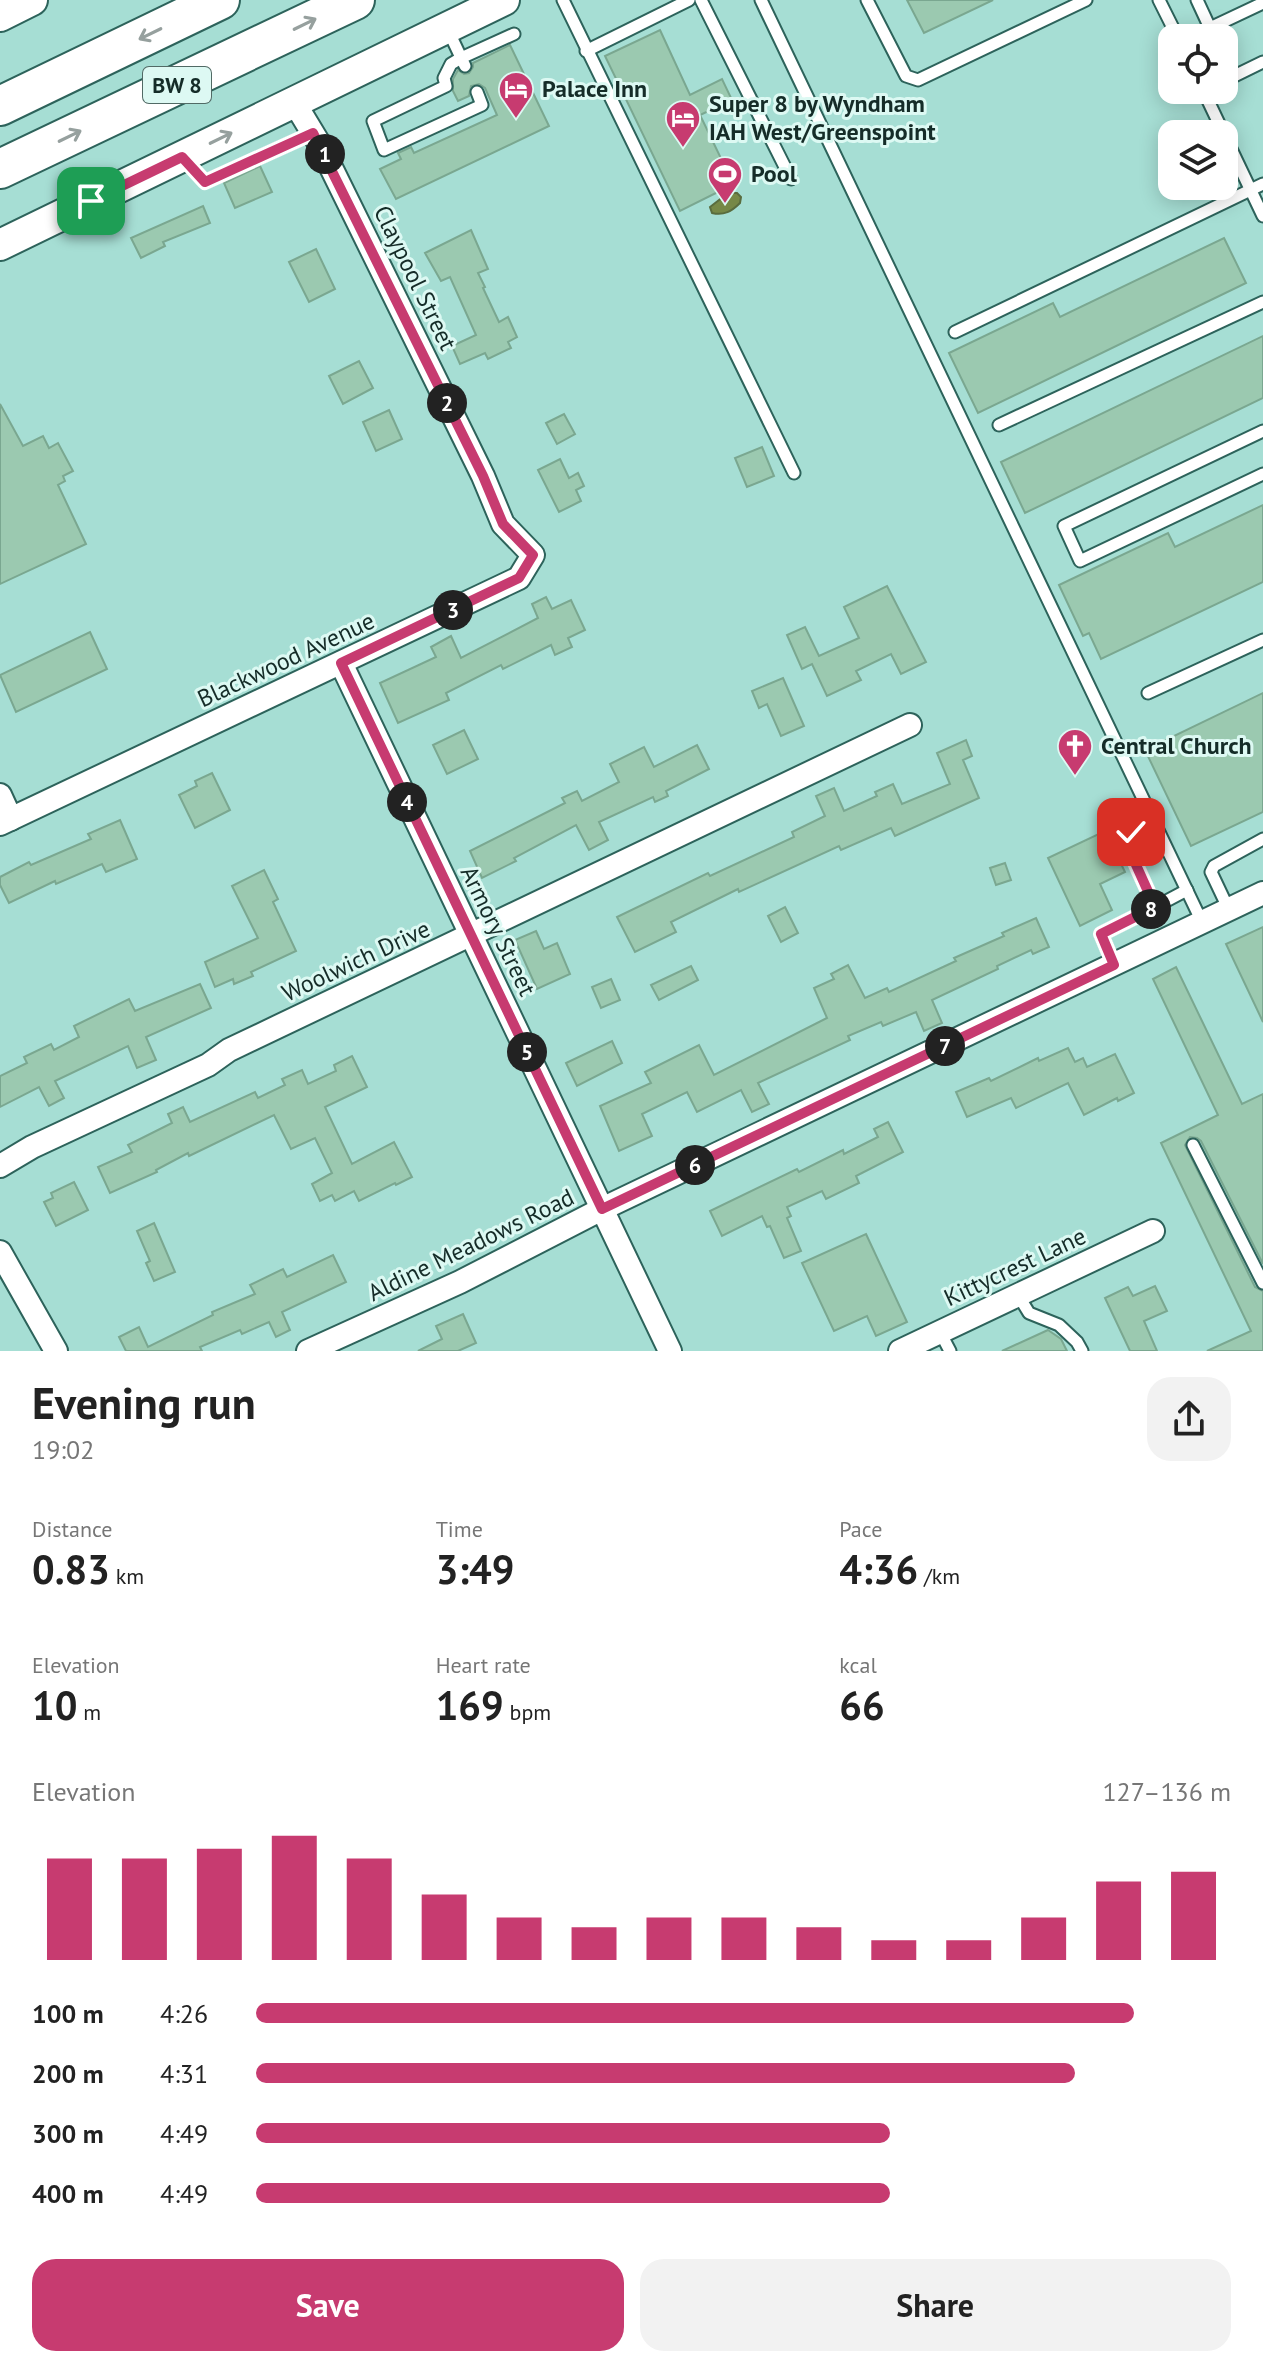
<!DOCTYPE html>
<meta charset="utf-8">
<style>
:root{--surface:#fff;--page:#f2f2f2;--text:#222;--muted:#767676;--accent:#c73b70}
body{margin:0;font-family:"PT Sans",sans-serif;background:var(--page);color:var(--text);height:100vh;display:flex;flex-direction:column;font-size:30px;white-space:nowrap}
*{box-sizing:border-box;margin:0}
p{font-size:26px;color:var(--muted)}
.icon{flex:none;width:44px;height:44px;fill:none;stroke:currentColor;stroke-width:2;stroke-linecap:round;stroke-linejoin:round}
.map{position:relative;height:1351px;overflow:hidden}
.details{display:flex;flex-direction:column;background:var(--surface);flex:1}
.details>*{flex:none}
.tools{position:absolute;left:1158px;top:24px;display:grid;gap:16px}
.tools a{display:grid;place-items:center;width:80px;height:80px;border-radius:16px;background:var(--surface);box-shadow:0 4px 20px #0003;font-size:40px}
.pin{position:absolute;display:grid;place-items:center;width:68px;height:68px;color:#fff;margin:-34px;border-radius:16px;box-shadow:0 4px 12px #0006}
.km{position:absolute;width:40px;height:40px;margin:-20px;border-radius:50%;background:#222;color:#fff;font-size:22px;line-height:40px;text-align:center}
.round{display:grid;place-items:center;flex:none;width:84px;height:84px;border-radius:24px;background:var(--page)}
.headline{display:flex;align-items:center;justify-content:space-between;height:136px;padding:0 32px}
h1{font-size:44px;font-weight:700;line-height:60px}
.metrics{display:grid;grid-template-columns:repeat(3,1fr);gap:12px;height:136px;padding:8px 32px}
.metrics div{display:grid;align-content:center}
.metrics b{font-size:40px;font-weight:700}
.metrics small{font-size:22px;font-weight:400}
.metrics p{font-size:22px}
.chart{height:224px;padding:16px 32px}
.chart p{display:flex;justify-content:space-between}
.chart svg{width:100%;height:144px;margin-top:8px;stroke:var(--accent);stroke-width:6}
.action{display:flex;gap:16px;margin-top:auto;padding:16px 32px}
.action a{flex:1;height:92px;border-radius:24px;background:var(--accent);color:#fff;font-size:32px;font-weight:700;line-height:92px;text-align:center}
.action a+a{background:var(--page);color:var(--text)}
ul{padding:0 32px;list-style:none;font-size:26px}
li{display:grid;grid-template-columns:128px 96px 1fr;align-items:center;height:60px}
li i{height:20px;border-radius:10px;background:var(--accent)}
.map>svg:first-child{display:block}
.water{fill:#768847;stroke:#596c3e;stroke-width:2}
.building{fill:#9bc9b0;stroke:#7aa790;stroke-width:2}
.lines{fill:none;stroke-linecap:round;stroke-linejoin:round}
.service-casing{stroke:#2d635b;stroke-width:15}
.minor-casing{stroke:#2d635b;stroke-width:26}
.secondary-casing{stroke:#2d635b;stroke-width:34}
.motorway-casing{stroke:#2d635b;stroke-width:42}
.service{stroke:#fff;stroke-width:11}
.minor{stroke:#fff;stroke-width:22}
.secondary{stroke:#fff;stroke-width:30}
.motorway{stroke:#fff;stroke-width:38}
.oneway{stroke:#96a09e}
.route-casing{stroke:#fff;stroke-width:16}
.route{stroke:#c73b70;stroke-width:10}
.labels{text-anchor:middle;stroke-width:6;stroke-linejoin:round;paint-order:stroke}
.shield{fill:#ddf9f3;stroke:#516a65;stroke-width:2}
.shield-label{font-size:22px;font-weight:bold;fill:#152c28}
.poi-label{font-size:24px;font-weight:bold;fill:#152c28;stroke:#ddf9f3;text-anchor:start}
.street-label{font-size:24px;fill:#152c28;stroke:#ddf9f3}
</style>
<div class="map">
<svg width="1263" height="1351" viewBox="0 0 1263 1351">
<rect width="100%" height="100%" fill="#a6ded4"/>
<path class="water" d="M728 193H737L741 197 740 203C732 211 724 216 712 213L710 207Z"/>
<g class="building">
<polygon points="907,0 993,0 924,33"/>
<polygon points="660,30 690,95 722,79 732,100 700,115 730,177 722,181 726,188 680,211 605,56"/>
<polygon points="510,45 549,126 396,199 380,169 401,159 398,153 411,147 414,153 497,115 485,88 479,84 471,86 469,96 458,101 453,91 453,79 458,70 464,74 469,73 473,67 473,63"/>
<polygon points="260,166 272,192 235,208 224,183"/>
<polygon points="203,206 210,223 163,242 165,246 141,258 131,238"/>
<polygon points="471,230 488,269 478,273 485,287 483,288 499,322 508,317 517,337 508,342 511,348 488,359 485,353 460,364 452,346 476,335 450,277 441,281 425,253"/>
<polygon points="1224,238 1246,283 978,413 949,353 1053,303 1060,317"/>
<polygon points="316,249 335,289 309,302 289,262"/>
<polygon points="1263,336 1263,398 1025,513 1001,462"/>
<polygon points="359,361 373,388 343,404 329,376"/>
<polygon points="0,404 23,446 43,436 49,448 58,443 73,471 63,476 65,481 58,485 86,544 0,584"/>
<polygon points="389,410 402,439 376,451 363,422"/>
<polygon points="564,414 575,434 557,444 546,423"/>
<polygon points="762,447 774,476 747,487 735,458"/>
<polygon points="560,459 569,478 578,473 584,486 576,490 581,501 559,512 538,470"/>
<polygon points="1263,505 1263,582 1101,659 1089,633 1083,636 1059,585 1168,533 1175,547"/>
<polygon points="887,586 926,662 901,674 891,654 856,671 861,680 827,696 812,664 802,669 787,635 805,627 819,656 859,638 844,607"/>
<polygon points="546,597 552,609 571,600 585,630 568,638 572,647 555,655 551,645 503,669 501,665 446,693 449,700 398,723 380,683 436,657 431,647 451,636 461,658 538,618 532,604"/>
<polygon points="90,632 107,669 16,712 0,675"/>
<polygon points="783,678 804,726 781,736 767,704 759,708 752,691"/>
<polygon points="1263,693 1263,812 1191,846 1145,750"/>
<polygon points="464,730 478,759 447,774 433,745"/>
<polygon points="966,740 972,756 963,760 979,798 895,836 891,828 841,850 839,846 739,892 738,889 671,922 676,932 635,952 617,917 708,873 710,876 794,837 792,832 825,816 816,796 834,788 844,811 877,796 875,792 893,784 902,804 950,784 937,753"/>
<polygon points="697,745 709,769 666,791 668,796 655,802 653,797 599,822 608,840 589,850 576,825 514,858 516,861 482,878 470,851 565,803 562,798 577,791 582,801 619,782 610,764 644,747 654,767"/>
<polygon points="212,773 230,810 195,828 179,795 197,786 195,781"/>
<polygon points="120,820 137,859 106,872 102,864 56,884 55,881 9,903 0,885 0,877 29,862 31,865 91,839 88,834"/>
<polygon points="1105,831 1125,872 1100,884 1112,910 1080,926 1048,858"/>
<polygon points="1005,863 1011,880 996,885 990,868"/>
<polygon points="264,870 278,899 273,902 296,951 251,972 253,976 234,984 233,979 215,987 205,962 258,938 232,886"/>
<polygon points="785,907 798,933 781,942 768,916"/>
<polygon points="1036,918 1049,947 1033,954 1031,950 997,966 998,969 932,1000 942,1023 924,1031 916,1012 883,1026 881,1022 848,1036 850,1040 758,1083 769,1104 752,1112 741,1090 697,1112 687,1092 642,1114 652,1136 619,1151 600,1106 651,1083 645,1072 699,1045 714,1075 827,1018 814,988 834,979 831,974 848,965 865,998 887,988 889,992 956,961 954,958 1004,936 1002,933"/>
<polygon points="1263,927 1263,1022 1226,944"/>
<polygon points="536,931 544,949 557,943 570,974 537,989 515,940"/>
<polygon points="691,966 698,980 659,1000 651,985"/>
<polygon points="1176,967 1242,1104 1263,1094 1263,1264 1201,1141 1197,1138 1190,1137 1185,1145 1255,1287 1263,1291 1263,1351 1207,1351 1251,1331 1161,1143 1218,1115 1153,979"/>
<polygon points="611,979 620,1000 601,1008 592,987"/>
<polygon points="200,984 211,1008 146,1037 156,1060 137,1068 128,1046 55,1081 64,1098 49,1106 39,1087 0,1107 0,1076 27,1063 24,1057 51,1044 54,1050 79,1037 74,1026 129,999 135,1011"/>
<polygon points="612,1041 622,1063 577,1086 566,1063"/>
<polygon points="1068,1048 1075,1062 1083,1058 1087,1067 1115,1054 1134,1093 1118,1101 1117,1098 1084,1115 1068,1083 1016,1108 1011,1098 967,1117 956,1092 989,1078 991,1081 1038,1058 1039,1061"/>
<polygon points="352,1056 367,1087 325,1107 352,1164 394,1142 412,1177 396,1185 395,1183 359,1201 354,1191 335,1201 332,1195 320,1201 312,1184 332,1173 315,1138 291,1149 274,1115 189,1156 188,1153 156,1170 157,1172 110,1193 98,1167 132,1152 128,1145 172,1123 168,1114 183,1107 190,1122 255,1092 258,1098 285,1085 282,1079 302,1070 308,1084 336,1071 334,1065"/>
<polygon points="888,1122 903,1152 856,1176 859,1183 826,1199 822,1191 787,1207 791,1216 787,1218 801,1251 784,1258 770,1226 767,1227 762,1216 722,1236 710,1211 797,1169 799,1172 843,1150 844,1154 878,1137 874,1129"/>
<polygon points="74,1182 88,1210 56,1226 44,1202 53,1198 51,1193"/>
<polygon points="154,1223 175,1272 154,1281 146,1263 150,1261 137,1231"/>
<polygon points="866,1234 907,1322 876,1336 867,1316 834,1331 802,1263"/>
<polygon points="333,1255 346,1282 282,1312 290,1330 276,1337 269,1322 242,1334 240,1330 200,1347 202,1351 126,1351 119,1337 139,1327 148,1347 213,1315 212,1312 255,1294 250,1285 283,1269 287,1277"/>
<polygon points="1155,1286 1167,1311 1144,1321 1157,1351 1130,1351 1105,1298 1128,1287 1133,1296"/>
<polygon points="463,1314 476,1343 458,1351 418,1351 442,1339 436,1326"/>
<polygon points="1048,1330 1061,1339 1067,1351 1002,1351"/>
</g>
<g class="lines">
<g class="service-casing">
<g id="service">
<polyline points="563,0 794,473"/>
<polyline points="701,0 791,179"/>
<polyline points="761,0 1202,922"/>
<polyline points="867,0 906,76 918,80 1086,0"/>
<polyline points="1159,0 1178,38"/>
<polyline points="1197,0 1210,28 1263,3"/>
<polyline points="447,28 465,66"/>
<polyline points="586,51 689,0"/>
<polyline points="1224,81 1263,62"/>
<polyline points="1203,90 1263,216"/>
<polyline points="477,92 482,105 384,150 373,121 446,86 444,78 451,64 461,58 514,34"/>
<polyline points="183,158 205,182 313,133"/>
<polyline points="955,332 1263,184"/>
<polyline points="999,425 1263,302"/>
<polyline points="1263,431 1064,526 1080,561 1263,474"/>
<polyline points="1148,693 1263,640"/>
<polyline points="1155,907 1187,890"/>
<polyline points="1229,910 1211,872 1214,866 1263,839"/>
<polyline points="1114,965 1101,934 1155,907 1123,836 1154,821"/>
<polyline points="1193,1145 1263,1283"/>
<polyline points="1018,1295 1029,1313 1059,1325 1077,1342 1082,1351"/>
<polyline points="940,1332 950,1351"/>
</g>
</g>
<g class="minor-casing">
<g id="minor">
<polyline points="341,663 670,1351"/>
<polyline points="0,795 11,819"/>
<polyline points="0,824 519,578 533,555 503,524 483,476 320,145 294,102"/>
<polyline points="0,1166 32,1147 208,1065 229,1050 910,725"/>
<polyline points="0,1252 56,1351"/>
<polyline points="308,1351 460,1282 602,1209 1263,893"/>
<polyline points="900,1351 1153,1231"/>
</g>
</g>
<g class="secondary-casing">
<g id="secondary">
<polyline points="0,16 32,0"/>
<polyline points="0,245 504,0"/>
</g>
</g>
<g class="motorway-casing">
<g id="motorway">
<polyline points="0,106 220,0"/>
<polyline points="0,169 355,0"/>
</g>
</g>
<use href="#service" class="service"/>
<use href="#minor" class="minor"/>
<use href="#secondary" class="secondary"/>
<use href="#motorway" class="motorway"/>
</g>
<defs><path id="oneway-shaft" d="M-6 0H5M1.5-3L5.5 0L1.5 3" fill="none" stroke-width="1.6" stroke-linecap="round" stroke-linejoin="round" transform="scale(2)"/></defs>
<g class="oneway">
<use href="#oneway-shaft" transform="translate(305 24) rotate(-26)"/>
<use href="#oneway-shaft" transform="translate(150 34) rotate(154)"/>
<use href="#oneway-shaft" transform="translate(70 136) rotate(-26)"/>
<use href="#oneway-shaft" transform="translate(221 138) rotate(-26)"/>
</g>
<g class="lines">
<g class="route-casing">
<polyline id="route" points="91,201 182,157 205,182 313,133 483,476 503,524 533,555 519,578 341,663 602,1209 1114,965 1101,934 1155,907 1123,836 1131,832"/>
</g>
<use href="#route" class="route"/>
</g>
<defs>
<g id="hotel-pin" transform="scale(1.8)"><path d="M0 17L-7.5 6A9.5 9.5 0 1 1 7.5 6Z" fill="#c73b70" stroke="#ddf9f3"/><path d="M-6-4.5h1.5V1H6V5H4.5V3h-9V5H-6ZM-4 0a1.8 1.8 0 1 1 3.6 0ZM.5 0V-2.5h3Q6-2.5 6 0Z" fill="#fff"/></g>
<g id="stadium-pin" transform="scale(1.8)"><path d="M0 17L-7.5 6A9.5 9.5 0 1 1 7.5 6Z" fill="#c73b70" stroke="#ddf9f3"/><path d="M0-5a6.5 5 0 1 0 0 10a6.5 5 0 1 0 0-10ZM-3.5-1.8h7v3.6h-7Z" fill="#fff"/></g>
<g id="church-pin" transform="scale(1.8)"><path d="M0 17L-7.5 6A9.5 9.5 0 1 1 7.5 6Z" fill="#c73b70" stroke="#ddf9f3"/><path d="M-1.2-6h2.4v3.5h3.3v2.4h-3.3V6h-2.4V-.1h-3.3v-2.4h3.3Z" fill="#fff"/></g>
</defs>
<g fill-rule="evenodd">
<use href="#hotel-pin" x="516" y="89"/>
<use href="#hotel-pin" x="683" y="118"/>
<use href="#stadium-pin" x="725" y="174"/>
<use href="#church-pin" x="1075" y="746"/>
</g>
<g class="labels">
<rect class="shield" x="143" y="67" width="68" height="36" rx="6"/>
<g class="shield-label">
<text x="177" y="93">BW 8</text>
</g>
<g class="poi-label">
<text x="542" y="97">Palace Inn</text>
<text x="709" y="112">Super 8 by Wyndham<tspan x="709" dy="28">IAH West/Greenspoint</tspan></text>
<text x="751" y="182">Pool</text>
<text x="1101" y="754">Central Church</text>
</g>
<g class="street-label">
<text transform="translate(415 278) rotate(64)" y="8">Claypool Street</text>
<text transform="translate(286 660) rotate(-25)" y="8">Blackwood Avenue</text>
<text transform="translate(498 931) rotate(64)" y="8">Armory Street</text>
<text transform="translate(356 961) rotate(-25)" y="8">Woolwich Drive</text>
<text transform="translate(471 1245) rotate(-26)" y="8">Aldine Meadows Road</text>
<text transform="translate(1015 1267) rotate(-25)" y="8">Kittycrest Lane</text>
</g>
</g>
</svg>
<div class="tools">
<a><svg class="icon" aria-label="locate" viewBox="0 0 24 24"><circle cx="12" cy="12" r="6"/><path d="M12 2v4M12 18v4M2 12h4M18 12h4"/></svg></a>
<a><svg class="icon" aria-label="layers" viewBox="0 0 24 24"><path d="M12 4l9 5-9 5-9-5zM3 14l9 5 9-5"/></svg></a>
</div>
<div class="pin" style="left:91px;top:201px;background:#1e9e55"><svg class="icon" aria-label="arrive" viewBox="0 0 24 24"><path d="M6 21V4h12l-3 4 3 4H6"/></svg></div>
<div class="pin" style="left:1131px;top:832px;background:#d93025"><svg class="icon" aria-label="check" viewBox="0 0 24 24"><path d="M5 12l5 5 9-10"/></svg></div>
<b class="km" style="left:325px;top:154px">1</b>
<b class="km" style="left:447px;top:403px">2</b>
<b class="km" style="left:453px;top:610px">3</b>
<b class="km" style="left:407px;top:802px">4</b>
<b class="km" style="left:527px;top:1052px">5</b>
<b class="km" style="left:695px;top:1165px">6</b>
<b class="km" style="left:945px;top:1046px">7</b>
<b class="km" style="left:1151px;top:909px">8</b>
</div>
<section class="details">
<div class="headline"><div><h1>Evening run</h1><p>19:02</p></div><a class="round"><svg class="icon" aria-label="share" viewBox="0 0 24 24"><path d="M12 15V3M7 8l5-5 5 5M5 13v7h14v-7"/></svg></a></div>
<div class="metrics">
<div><p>Distance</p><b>0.83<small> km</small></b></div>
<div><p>Time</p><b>3:49</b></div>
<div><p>Pace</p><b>4:36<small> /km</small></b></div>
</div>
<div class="metrics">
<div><p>Elevation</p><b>10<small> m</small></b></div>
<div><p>Heart rate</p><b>169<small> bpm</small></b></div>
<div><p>kcal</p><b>66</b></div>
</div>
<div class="chart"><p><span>Elevation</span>127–136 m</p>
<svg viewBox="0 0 160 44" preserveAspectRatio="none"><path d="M5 44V13M15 44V13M25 44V10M35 44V6M45 44V13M55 44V24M65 44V31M75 44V34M85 44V31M95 44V31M105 44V34M115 44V38M125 44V38M135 44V31M145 44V20M155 44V17"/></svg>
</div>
<ul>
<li><b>100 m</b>4:26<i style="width:90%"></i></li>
<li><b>200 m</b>4:31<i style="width:84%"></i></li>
<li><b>300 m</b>4:49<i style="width:65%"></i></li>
<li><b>400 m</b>4:49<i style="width:65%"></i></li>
</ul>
<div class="action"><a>Save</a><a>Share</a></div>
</section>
